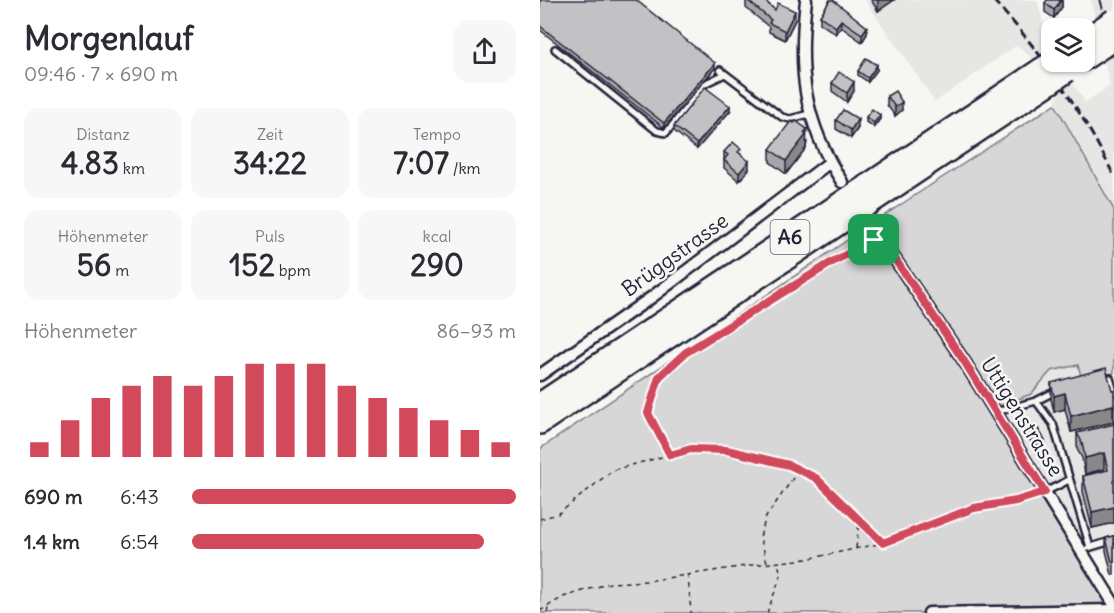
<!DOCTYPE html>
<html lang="de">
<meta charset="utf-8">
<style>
:root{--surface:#fff;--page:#f7f7f7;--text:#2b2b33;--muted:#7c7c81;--accent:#d1495b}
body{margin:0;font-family:Delius,sans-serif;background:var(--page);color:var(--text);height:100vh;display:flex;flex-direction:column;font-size:22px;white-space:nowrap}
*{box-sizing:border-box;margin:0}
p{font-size:20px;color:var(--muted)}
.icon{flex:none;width:33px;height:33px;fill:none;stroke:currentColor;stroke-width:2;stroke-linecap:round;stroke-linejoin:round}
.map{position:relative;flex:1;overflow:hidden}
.side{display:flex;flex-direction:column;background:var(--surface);width:540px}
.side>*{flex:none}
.controls{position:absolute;left:501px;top:18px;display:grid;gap:12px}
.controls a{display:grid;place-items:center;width:54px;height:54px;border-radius:12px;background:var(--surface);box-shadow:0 2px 4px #0004;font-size:30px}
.pin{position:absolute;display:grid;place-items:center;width:51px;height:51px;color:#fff;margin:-26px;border-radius:12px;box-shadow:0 3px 9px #0006}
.round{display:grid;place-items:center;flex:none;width:63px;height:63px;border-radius:18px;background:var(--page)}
.headline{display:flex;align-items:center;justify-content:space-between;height:102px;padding:0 24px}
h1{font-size:33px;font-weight:700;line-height:45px}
.figures{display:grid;grid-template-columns:repeat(3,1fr);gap:9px;height:102px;padding:6px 24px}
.figures div{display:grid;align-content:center;border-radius:15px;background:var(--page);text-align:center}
.figures b{font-size:30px;font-weight:700}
.figures small{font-size:16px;font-weight:400}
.figures p{font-size:16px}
.chart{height:168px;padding:12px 24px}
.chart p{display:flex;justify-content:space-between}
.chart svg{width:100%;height:108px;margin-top:6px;stroke:var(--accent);stroke-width:6}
ul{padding:0 24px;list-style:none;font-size:20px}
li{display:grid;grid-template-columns:96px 72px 1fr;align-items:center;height:45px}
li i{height:15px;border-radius:8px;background:var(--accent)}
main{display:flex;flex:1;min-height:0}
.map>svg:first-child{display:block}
.built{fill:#e6e6e4}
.green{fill:#d7d7d7;stroke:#7c7c89;stroke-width:1.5}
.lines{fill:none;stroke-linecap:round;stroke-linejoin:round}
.service-casing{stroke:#22223b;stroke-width:10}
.minor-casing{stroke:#22223b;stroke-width:15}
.motorway-casing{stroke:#22223b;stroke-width:26}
.path{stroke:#22223b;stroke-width:1.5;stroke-dasharray:4.5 4.5;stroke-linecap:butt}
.service{stroke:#f6f6f2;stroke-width:5}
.minor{stroke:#f6f6f2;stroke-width:10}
.motorway{stroke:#f6f6f2;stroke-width:21}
.rail{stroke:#22223b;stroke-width:3;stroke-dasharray:9 4.5;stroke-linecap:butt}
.motorway-bridge-casing{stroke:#22223b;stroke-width:26;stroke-linecap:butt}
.motorway-bridge{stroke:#f6f6f2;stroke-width:21}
.wall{fill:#a7a7a9;stroke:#22223b;stroke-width:1.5}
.shaded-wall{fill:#888889;stroke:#22223b;stroke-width:1.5}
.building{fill:#c2c2c4;stroke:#22223b;stroke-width:1.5}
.route-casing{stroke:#fff;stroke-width:12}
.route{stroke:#d1495b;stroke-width:8}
.labels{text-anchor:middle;stroke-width:5;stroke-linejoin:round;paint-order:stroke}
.shield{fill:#f6f6f2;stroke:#626272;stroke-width:1.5}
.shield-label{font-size:20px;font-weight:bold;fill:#22223b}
.street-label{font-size:21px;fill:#22223b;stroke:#f6f6f2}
</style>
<main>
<section class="side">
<div class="headline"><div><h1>Morgenlauf</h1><p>09:46 · 7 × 690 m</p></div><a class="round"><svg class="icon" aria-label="share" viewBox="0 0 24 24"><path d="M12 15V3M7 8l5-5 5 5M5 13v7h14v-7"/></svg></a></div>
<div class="figures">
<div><p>Distanz</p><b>4.83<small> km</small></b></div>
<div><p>Zeit</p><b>34:22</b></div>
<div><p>Tempo</p><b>7:07<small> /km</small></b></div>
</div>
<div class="figures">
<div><p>Höhenmeter</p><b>56<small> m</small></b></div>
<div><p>Puls</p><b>152<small> bpm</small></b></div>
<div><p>kcal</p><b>290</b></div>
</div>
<div class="chart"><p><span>Höhenmeter</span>86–93 m</p>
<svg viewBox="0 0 160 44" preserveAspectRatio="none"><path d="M5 44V38M15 44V29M25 44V20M35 44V15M45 44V11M55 44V15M65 44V11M75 44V6M85 44V6M95 44V6M105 44V15M115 44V20M125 44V24M135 44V29M145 44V33M155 44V38"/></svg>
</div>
<ul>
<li><b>690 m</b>6:43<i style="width:100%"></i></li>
<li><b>1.4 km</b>6:54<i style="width:90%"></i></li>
</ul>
</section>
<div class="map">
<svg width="574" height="613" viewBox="0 0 574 613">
<rect width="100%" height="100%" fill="#f6f6f2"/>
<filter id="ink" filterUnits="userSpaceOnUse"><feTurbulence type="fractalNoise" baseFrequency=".0167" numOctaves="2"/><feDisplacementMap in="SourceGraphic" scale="12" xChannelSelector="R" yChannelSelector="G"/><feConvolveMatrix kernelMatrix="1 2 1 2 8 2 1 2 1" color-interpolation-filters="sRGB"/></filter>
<g filter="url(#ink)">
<g class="built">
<polygon points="325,0 497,0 511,51 512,62 519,62 545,102 570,86 551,0 574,0 574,210 515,104 518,94 493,59 477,45 395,102"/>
<polygon points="538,365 548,380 574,373 574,548 549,554 461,406 487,397 511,371"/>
</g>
<polygon class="green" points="515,104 574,210 574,373 548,380 541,376 538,365 511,371 491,394 454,408 574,610 389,613 0,613 0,449 331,224"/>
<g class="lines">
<g class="service-casing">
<g id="service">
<polyline points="15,49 117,131 126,133 166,83 185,74"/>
<polyline points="180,70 242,117 250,119 269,114"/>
<polyline points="563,379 570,378 574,392"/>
<polyline points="496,401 513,424 550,547"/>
<polyline points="456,412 496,401 516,391"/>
<polyline points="505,492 529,480"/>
<polyline points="548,548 574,540"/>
</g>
</g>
<g class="minor-casing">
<g id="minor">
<path d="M266 0C258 71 263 120 302 182"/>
<polyline points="331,224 424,361 574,604"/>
<polyline points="0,375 112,297 290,162"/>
<polyline points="389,613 574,610"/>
</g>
</g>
<g class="motorway-casing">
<g id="motorway">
<polyline points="544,40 558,31"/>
<polyline points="544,59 562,47"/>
<polyline points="0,404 500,70"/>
<polyline points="0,423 510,83"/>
</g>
</g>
<g class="path">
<polyline points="129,454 109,413 119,377 145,353 294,261 330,242"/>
<polyline points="0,519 18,514 73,470 151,449 187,450 249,465 276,478 342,543"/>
<polyline points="316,548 319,523"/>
<polyline points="227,562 220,537 226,517 258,471"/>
<polyline points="148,575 151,613"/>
<polyline points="0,611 23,597 70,583 107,581 212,565 267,559 343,543 423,511 495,495"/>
<polyline points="7,613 8,608"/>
<polyline points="227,613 241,575 238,563"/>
</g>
<use href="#service" class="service"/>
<use href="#minor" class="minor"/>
<use href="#motorway" class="motorway"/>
<g class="rail">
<path d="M453 0C502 52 543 112 574 176"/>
<polyline points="560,0 574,58"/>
</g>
<g class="motorway-bridge-casing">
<g id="motorway-bridge">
<polyline points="558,31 574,20"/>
<polyline points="562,47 574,39"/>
<polyline points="500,70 513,62"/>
<polyline points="510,83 527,71"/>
</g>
</g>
<use href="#motorway-bridge" class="motorway-bridge"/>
</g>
<g class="wall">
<polygon points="0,0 175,68 124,128 0,30"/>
<polygon points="206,0 224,0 235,10 255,20 245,40 229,32 229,27 206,8"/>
<polygon points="290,0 327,34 322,42 301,27 296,34 280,23 280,16"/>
<polygon points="331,0 354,0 338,11"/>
<polygon points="522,0 522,7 514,18 505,12 505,3"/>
<polygon points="337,70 328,82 318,75 318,71"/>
<polygon points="292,83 314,91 307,102 292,91"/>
<polygon points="347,96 362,110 355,116 347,105"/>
<polygon points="190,111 157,149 134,131 134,126"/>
<polygon points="326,117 340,119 334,127 326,122"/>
<polygon points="296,120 318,128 311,138 296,129"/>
<polygon points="267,142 266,148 246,174 230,162 230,149"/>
<polygon points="184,152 201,154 209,169 199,181 184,168"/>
<polygon points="511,383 572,390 574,390 574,523 552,528 543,492 543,476 564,471 564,469 545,474 542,458 537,449 537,433 574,424 573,422 531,432 525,409 514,412 511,399"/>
<polygon points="490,432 505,448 497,453 490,440"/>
<polygon points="574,536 574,575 572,575 566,551 566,538"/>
</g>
<g class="shaded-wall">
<polygon points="338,0 354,0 338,11"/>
<polygon points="521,0 522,0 522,7 514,18 514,10"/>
<polygon points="255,11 255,20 245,40 245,31"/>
<polygon points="301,20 301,27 296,34 296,27"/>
<polygon points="327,27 327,34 322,42 322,34"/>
<polygon points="175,63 175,68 124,128 124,123"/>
<polygon points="337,65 337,70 328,82 328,78"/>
<polygon points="314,82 314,91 307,102 307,93"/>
<polygon points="362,102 362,110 355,116 355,107"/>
<polygon points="190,106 190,111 157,149 157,144"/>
<polygon points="340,115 340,119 334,127 334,123"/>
<polygon points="318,119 318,128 311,138 311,130"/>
<polygon points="267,129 266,148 246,174 246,161"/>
<polygon points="209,161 209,169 199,181 199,173"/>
<polygon points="525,393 525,409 514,412 514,396"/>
<polygon points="573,405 573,422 531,432 531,416"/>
<polygon points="505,440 505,448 497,453 497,444"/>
<polygon points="564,453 564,469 545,474 545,458"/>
<polygon points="574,507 574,523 552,528 552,512"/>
</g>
<g class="building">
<polygon points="0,0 96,0 175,63 124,123 0,26"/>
<polygon points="207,0 224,0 235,10 238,3 255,11 245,31 229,23 231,20"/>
<polygon points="290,0 293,0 327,27 322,34 301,20 296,27 280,16"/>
<polygon points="507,0 521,0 514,10 505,3"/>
<polygon points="326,58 337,65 328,78 318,71"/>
<polygon points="299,72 314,82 307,93 292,83"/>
<polygon points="165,87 190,106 157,144 134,126"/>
<polygon points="355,91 362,102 355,107 347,96"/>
<polygon points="332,109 340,115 334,123 326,117"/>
<polygon points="303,110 318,119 311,130 296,120"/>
<polygon points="251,121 254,123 256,121 267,129 264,133 266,135 246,161 230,149"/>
<polygon points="193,142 201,149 198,152 209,161 199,173 184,160 188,155 184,152"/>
<polygon points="566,368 572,390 574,390 574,408 573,405 531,416 525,393 514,396 511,383"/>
<polygon points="574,424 574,507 552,512 543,476 568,470 564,453 545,458 542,442 537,433"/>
<polygon points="497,427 505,440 497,444 490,432"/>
<polygon points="574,536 574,562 572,562 566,538"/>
</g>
</g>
<g class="lines" filter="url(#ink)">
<g class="route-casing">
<polygon id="route" points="340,237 424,361 505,492 476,501 434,508 343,543 276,478 249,465 187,450 151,449 130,455 108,413 119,377 145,353 294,261"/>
</g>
<use href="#route" class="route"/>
</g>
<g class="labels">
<rect class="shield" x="230.5" y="220" width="39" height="34" rx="4.5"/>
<g class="shield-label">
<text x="250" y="244">A6</text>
</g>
<g class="street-label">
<text transform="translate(135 255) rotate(-36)" y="7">Brüggstrasse</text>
<text transform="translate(482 417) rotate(58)" y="7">Uttigenstrasse</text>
</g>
</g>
</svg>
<div class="controls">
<a><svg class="icon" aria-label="layers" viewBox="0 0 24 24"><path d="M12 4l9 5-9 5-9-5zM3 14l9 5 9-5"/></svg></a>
</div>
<div class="pin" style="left:334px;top:240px;background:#1e9e55"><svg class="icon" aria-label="arrive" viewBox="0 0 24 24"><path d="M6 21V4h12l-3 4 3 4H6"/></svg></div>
</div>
</main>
